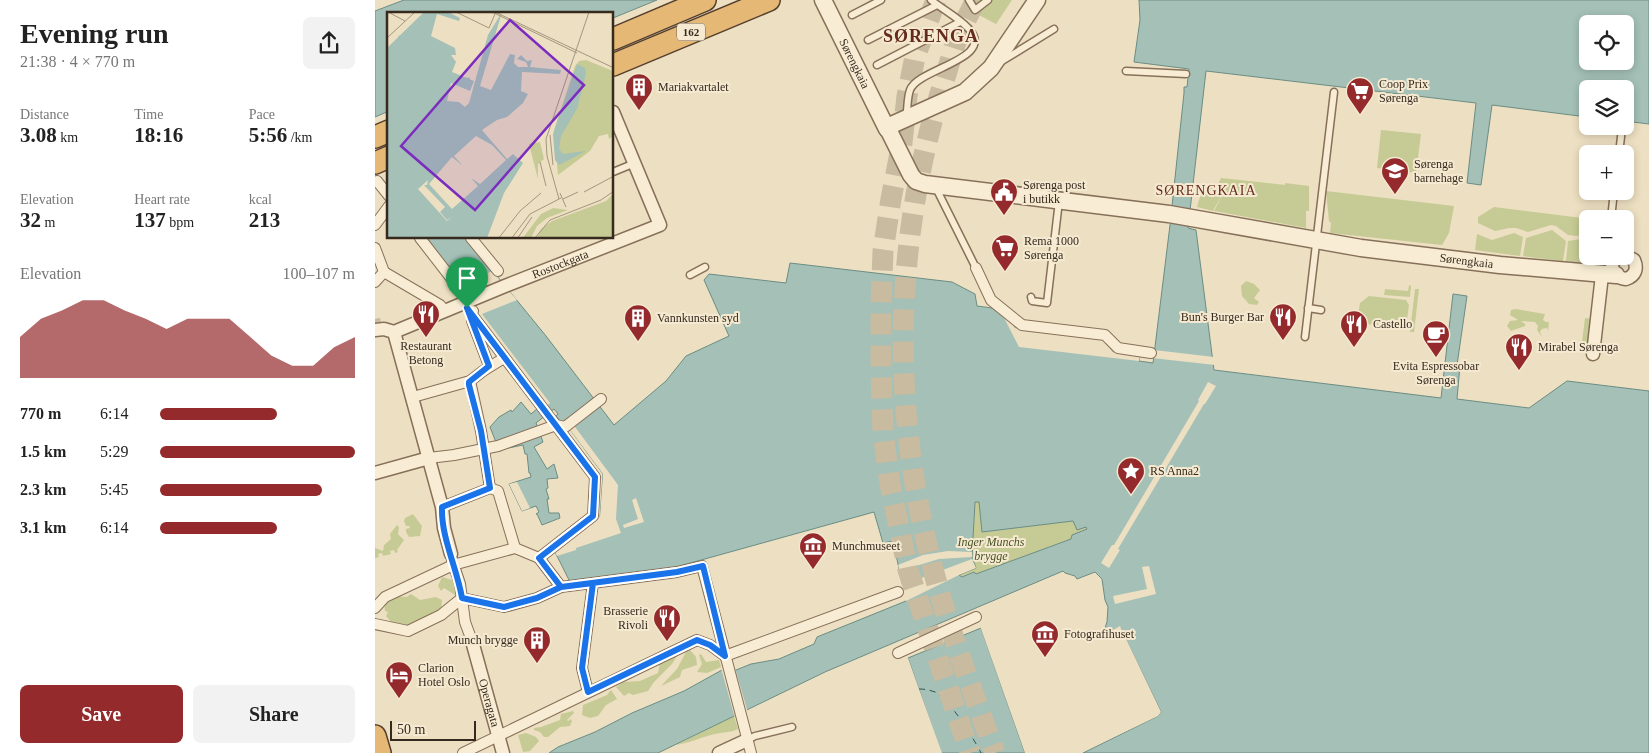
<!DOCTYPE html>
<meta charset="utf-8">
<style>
:root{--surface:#fff;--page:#f2f2f2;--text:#222;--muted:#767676;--accent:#952a2c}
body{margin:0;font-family:"Times New Roman",serif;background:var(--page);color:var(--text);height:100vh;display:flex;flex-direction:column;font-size:19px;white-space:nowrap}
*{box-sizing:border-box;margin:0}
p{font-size:16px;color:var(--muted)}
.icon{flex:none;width:28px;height:28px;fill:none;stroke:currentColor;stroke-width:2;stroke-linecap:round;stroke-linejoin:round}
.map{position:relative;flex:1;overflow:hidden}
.drawer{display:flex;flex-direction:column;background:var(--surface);width:375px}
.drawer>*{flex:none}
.buttons{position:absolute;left:1204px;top:15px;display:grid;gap:10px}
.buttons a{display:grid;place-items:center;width:55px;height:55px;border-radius:8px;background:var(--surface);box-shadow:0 2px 8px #0003;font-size:25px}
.scale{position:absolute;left:15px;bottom:12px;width:86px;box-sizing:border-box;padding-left:5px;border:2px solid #36291d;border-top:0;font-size:14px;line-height:18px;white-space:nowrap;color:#36291d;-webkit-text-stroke:4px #f5ead1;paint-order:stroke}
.pin{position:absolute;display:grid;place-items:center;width:42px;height:42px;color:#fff;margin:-51px -21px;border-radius:50% 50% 50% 0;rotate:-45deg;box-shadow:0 0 5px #0007}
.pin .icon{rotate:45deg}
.round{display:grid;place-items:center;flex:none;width:52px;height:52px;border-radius:8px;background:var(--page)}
.headline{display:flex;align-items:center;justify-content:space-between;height:85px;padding:0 20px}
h1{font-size:28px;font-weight:700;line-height:38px}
.stats{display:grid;grid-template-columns:repeat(3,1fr);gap:8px;height:85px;padding:5px 20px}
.stats div{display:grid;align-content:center}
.stats b{font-size:21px;font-weight:700}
.stats small{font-size:14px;font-weight:400}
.stats p{font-size:14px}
.chart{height:140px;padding:10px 20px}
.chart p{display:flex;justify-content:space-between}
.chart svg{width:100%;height:90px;margin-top:5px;fill:var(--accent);opacity:.7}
.button{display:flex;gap:10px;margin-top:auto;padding:10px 20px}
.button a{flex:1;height:58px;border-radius:8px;background:var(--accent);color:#fff;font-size:20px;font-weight:700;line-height:58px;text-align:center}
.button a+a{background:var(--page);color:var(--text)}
ul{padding:0 20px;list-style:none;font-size:16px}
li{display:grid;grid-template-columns:80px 60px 1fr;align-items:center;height:38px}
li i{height:12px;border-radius:6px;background:var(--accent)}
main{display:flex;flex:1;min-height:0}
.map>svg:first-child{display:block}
.green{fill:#c6cb95}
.water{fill:#a4c0b7;stroke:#6b8d84;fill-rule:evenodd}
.pier{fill:#eddfc1}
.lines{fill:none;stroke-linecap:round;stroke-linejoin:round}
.ferry{stroke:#2d5653;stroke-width:1;stroke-dasharray:6 5;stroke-linecap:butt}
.pedestrian-tunnel{stroke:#c8bba0;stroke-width:10;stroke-dasharray:10 5;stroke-linecap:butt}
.trunk-tunnel{stroke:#c8bba0;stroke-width:21;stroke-dasharray:21 11;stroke-linecap:butt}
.service-casing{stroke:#877059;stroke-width:9}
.pedestrian-casing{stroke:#877059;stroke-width:12}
.minor-casing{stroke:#877059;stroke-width:15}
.tertiary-casing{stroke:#877059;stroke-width:19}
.trunk-casing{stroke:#543f2d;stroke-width:24}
.service{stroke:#f8edd4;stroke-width:6}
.pedestrian{stroke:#f8edd4;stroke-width:10}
.minor{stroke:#f8edd4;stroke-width:12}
.tertiary{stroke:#f8edd4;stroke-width:16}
.trunk{stroke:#e6b876;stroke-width:21}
.route-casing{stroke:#fff;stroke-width:10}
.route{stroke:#1a73e8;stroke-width:6}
.labels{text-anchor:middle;stroke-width:4;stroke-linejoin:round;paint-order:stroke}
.shield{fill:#f5ead1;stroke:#6f6353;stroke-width:1}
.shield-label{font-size:11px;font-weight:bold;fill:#36291d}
.street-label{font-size:12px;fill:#36291d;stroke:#f5ead1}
.poi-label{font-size:12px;fill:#36291d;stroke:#f5ead1;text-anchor:start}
.park-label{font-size:12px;font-style:italic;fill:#485324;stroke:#f5ead1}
.neighbourhood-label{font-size:14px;letter-spacing:1px;fill:#632a1d;stroke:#f5ead1}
.district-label{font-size:18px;font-weight:bold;letter-spacing:1px;fill:#632a1d;stroke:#f5ead1}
.inset-river{fill:none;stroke:#a4c0b7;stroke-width:2.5}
.inset-road{fill:none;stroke:#a4967f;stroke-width:1}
.view{fill:#7b2cbf;fill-opacity:0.15;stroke:#7b2cbf;stroke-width:2.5}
.inset-edge{fill:none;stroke:#36291d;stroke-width:2.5}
</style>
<main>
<section class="drawer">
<div class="headline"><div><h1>Evening run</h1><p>21:38 · 4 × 770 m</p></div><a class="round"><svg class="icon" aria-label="share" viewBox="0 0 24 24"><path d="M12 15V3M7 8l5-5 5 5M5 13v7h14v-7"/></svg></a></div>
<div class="stats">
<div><p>Distance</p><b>3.08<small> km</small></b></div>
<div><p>Time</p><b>18:16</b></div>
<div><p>Pace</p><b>5:56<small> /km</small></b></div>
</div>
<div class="stats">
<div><p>Elevation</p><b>32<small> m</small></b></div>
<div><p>Heart rate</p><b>137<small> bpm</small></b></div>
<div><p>kcal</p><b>213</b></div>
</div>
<div class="chart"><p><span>Elevation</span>100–107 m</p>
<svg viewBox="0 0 160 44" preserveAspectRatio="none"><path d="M0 44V24L10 15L20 11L30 6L40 6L50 11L60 15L70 20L80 15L90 15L100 15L110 24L120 33L130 38L140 38L150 29L160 24V44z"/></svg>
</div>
<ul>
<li><b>770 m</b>6:14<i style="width:60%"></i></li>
<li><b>1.5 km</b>5:29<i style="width:100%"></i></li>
<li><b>2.3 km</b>5:45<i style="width:83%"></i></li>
<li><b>3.1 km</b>6:14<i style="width:60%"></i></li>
</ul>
<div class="button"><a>Save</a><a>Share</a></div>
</section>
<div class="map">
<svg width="1274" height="753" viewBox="0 0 1274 753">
<rect width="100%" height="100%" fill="#eddfc1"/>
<g class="green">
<polygon points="588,0 637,0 621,24 604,15"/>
<polygon points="1006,130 1046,134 1041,173 1002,168"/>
<polygon points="846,178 910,185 910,183 934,186 934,211 931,211 931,228 839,211 848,193 838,211 822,207 828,187 836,187 844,191 841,189"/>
<polygon points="951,191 1079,206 1074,233 1067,245 955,233 956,223 954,221"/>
<polygon points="1119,207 1215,219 1212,219 1212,234 1202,236 1193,235 1181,226 1176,225 1153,232 1141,228 1134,228 1120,231 1103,223 1103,217"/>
<polygon points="1177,230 1191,241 1188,261 1148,256 1151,238"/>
<polygon points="1139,233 1148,237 1145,256 1100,250 1102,234 1117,240"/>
<polygon points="1212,238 1212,256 1223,256 1222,263 1216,264 1216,257 1215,264 1191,261 1193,241"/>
<polygon points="871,281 879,284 885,290 879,298 884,302 882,305 874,304 867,296 866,286"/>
<polygon points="1034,285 1036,286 1035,297 1009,295 1010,289 1033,291"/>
<polygon points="1040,289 1044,289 1039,332 1035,332"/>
<polygon points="994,296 1031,300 1034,305 1031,327 1029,328 982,323 985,303"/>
<polygon points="1140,309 1170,314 1168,320 1171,322 1174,322 1173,331 1172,328 1167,329 1165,332 1167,337 1162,330 1163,326 1160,322 1146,321 1150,324 1150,326 1136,331 1132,326 1135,321 1143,320 1135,315 1136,310"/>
<polygon points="1210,318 1217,319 1214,351 1206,350"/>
<polygon points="600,502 604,502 607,532 698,521 711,527 713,529 698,535 696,539 601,574 598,572 586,577 584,575 600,568 597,557"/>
<polygon points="38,514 47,526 45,536 34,537 31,532 31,529 35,528 34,526 31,526 29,521 30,518"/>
<polygon points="22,525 24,527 23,534 29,540 22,550 23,552 20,553 19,550 15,551 16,554 8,556 7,553 3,554 4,557 0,558 0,548 8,551 9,545 16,539 15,534"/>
<polygon points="67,577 81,581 84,585 80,595 69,588 66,591 63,586"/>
<polygon points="36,594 45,600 61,597 67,600 66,612 54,617 52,616 27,627 24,624 17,623 11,616 13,612 10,611 9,602 18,596 32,597"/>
<polygon points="312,650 315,650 321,657 322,665 307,670 305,677 286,686 302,669"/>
<polygon points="326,654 331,662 344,660 346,667 332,673 322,672 327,664 324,655"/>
<polygon points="300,655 302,656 297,664 279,682 273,691 258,695 254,693 249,696 241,687 249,682 265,681 283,673 285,662"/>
<polygon points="236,690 242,699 231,705 223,716 215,718 207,715 208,705 232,695"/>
<polygon points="198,711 199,713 192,720 193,721 196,719 197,721 195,726 185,727 173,737 169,737 165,732 159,730 159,728 166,727 185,720 186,714"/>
<path d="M359 716 363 729C355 733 348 732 340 734 326 737 315 743 301 745Z"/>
<polygon points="151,733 161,737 164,741 155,751 148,752 143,735"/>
</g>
<g class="water">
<polygon points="29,0 282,0 238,18 238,14 14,14 14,111 0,117 0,11"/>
<path d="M764 0H1274V124L1250 121V89H1212V117L1117 105 1106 185 1092 183 1101 103 831 71 813 228 821 230 839 370 1066 398 1078 294 1092 296 1082 365 1085 366 1082 399 1154 408 1192 381 1274 391V753H708L783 716 786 712 745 627 727 637 732 622 733 607 730 600 727 579 720 572 702 579 700 576 690 573 688 571 450 672 283 753H174L183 747 220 732 257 713 309 691 347 670H361L376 664 404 659 439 644 442 637 531 601 518 541 508 543 499 512 301 567 196 584 179 550 225 518 228 474 191 424 188 425 181 416 183 414 179 409 161 423 168 442 159 447 172 469 179 464 183 478 172 479 173 488 171 489 174 499H172L174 513H184L185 518 167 525 162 514H161L164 512 161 506 147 511 134 484 156 477 155 473H154L152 454H150L148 445 124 450 115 427 124 417 136 410 137 412 146 402 156 414 163 408 100 316 88 285 51 238H91L171 336 239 425 291 381 311 356 354 336 329 280 334 274 411 283 415 263 577 282 600 294 602 306C625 309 627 308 640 328L727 339 738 352 764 357V361L778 363 795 225 809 93V87H812L814 69 759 62 765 20ZM1212 24H1250V61H1212ZM600 502H604L607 532 698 521 702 530 711 527 712 529 697 535 696 539 601 574 599 572 587 577 584 575 601 568 597 557Z"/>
<polygon points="606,628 650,753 566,753 533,658"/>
</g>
<g class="pier">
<polygon points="117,271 142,300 107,314 175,403 172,406 100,316 88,285"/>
<polygon points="626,312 630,312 640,328 727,339 738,352 764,357 764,361 644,347"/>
<polygon points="779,350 839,357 840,365 777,358"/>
<polygon points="833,382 841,386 830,404 829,404 743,549 745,550 734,568 726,563 737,545 739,545 824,401 823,400"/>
<polygon points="195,420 243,485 241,519 246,533 201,548 201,550 182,556 179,550 225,517 228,474 190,423"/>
<polygon points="142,482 155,508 147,511 134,484"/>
<polygon points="261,498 269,522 249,528 248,525 263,519 257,500"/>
<polygon points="573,551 597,552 597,557 564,559 541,566 525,572 523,565 548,555"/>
<polygon points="597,559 601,568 584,575 531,601 528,599 525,586"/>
<polygon points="774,566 781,594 740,604 738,596 772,589 767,567"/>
<polygon points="605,626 608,627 653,753 650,753"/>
<polygon points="745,626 786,712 783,716 706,753 707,751 782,714 783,712 744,630 728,639 724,638"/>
<polygon points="533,658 544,689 567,753 564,753 553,724 530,659"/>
<polygon points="346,668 360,668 373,713 360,718"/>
</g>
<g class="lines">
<path class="ferry" d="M544 689C550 689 554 690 560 692 575 700 598 737 606 753"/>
<polyline class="pedestrian-tunnel" points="0,319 1,323"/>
<g class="trunk-tunnel">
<polyline points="561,0 540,57 532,96 527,143 516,199 508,251 506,304 506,373 508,433 515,484 533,570 595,753"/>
<path d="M601 0C594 14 586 28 581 42 576 57 572 72 567 87 519 242 516 403 556 561 572 626 597 689 620 753"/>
</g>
<g class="service-casing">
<g id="service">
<polyline points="594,0 600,10 613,0"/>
<polyline points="477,15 506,0"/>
<polyline points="493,40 562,5"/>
<polyline points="627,61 679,29"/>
<polyline points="502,65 585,22"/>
<polyline points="751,71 811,74"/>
<path d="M531 117C533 108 532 98 535 90 543 68 623 59 593 28 584 18 567 9 556 0"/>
<polyline points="1244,154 1247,128"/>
<polyline points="238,172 260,163"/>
<polyline points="560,186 601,268"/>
<polyline points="1236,219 1239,191"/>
<polyline points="315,275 330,267"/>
<polyline points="656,297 657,301 672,303 684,201"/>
<polyline points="933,308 946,310"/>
<polyline points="930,337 959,92"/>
<polyline points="372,740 380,736 417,727"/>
</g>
</g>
<g class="pedestrian-casing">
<g id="pedestrian">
<polyline points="2,181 14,196"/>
<polyline points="0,225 14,206"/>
<polyline points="45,238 83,287 86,293 88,287"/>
<polyline points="96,238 123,271"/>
<polyline points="0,248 9,272 0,282"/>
<polyline points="601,268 616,300 647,325 730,335 743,348 776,353"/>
<polyline points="9,272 65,305 70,311"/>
<polyline points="98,311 95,312 220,477 218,516 164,558"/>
<polyline points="97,321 114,366"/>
<polyline points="91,383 95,381 106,431 115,488"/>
<polyline points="38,397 95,381 108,371 129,358"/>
<polyline points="54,458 79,455 123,446 181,425 190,427 226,399"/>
<polyline points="67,507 115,488 123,491 140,548"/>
<polyline points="77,560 85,584 90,622 97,641"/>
<polyline points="0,608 10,597 78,565 140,548 164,558 186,587"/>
<polyline points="0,624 33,631 66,615 87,598 129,607 162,598 186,587 302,572 327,566 376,753"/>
<polyline points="523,653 601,617"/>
<polyline points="350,656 523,592"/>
<polyline points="213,692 207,668 218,583"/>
<polyline points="88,753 322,640 335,645 350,656"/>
</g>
</g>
<g class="minor-casing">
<g id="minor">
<path d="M1244 256 1237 263C1237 273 1242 278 1251 279 1260 276 1263 269 1259 260L1250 255"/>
<path id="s1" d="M0 330 9 329 19 332 130 286 285 225 238 112"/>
<polyline points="19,332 67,507 69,528 76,554"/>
<polyline points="1218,354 1227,275"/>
<polyline points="0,473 54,458"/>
<path id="s2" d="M97 641 128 753"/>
<polyline points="344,753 372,740"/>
</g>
</g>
<g class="tertiary-casing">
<g id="tertiary">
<path id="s3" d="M448 0 512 129"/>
<path id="s4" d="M512 127 536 175 541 181 550 184 794 214 986 248 1125 265 1241 275"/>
<polyline points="512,127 590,92 616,68 662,0"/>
</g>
</g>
<g class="trunk-casing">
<g id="trunk">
<polyline points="238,39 330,0"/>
<polyline points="238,65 394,0"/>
<polyline points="0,137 14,131"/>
<polyline points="0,163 14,157"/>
<polyline points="0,736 5,753"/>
</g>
</g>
<use href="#service" class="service"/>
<use href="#pedestrian" class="pedestrian"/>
<use href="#minor" class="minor"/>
<use href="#tertiary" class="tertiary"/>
<use href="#trunk" class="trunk"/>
</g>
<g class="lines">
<g class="route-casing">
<path id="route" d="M92 308 114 366 94 382V385L106 431 115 488 67 507C66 538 82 568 87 598L129 607 162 598 186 587 302 572 328 566 350 656 335 645 322 640 213 692 207 668 218 583 186 587 164 558 218 516 220 477 92 308"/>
</g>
<use href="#route" class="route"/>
</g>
<defs>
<g id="building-pin" transform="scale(1.4375)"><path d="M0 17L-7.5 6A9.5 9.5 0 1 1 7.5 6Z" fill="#952a2c" stroke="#f5ead1"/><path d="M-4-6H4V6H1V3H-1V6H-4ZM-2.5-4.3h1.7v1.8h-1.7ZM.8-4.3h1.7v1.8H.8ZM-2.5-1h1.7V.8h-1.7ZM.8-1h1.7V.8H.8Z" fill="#fff"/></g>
<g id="supermarket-pin" transform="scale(1.4375)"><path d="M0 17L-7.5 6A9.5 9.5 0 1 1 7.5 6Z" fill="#952a2c" stroke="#f5ead1"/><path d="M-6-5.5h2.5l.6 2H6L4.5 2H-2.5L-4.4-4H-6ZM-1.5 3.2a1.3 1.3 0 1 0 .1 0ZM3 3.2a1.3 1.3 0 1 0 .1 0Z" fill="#fff"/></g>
<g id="school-pin" transform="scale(1.4375)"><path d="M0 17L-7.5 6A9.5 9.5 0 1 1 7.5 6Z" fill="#952a2c" stroke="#f5ead1"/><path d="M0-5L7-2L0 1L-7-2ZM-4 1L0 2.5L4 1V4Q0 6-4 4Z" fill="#fff"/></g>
<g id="civic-pin" transform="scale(1.4375)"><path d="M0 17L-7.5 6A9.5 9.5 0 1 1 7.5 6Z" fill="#952a2c" stroke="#f5ead1"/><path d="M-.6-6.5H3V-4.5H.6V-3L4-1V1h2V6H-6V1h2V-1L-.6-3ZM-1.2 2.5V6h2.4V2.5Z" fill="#fff"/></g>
<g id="restaurant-pin" transform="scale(1.4375)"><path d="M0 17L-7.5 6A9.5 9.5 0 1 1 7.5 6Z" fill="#952a2c" stroke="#f5ead1"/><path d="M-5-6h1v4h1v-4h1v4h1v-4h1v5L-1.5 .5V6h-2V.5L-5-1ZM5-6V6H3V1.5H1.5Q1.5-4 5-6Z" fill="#fff"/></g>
<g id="cafe-pin" transform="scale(1.4375)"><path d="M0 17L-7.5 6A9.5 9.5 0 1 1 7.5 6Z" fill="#952a2c" stroke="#f5ead1"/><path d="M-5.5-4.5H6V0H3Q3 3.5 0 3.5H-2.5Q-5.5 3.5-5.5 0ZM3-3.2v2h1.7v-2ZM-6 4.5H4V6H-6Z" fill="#fff"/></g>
<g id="sight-pin" transform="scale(1.4375)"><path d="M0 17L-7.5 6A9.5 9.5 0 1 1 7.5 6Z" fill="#952a2c" stroke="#f5ead1"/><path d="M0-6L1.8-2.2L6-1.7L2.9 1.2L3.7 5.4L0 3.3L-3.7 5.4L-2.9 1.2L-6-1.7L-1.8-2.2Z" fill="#fff"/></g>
<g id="museum-pin" transform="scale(1.4375)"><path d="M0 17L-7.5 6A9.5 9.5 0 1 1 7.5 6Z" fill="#952a2c" stroke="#f5ead1"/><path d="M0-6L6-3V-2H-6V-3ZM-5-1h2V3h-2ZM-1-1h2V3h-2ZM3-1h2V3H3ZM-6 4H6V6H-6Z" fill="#fff"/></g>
<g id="hotel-pin" transform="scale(1.4375)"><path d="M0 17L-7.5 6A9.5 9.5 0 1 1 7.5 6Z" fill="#952a2c" stroke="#f5ead1"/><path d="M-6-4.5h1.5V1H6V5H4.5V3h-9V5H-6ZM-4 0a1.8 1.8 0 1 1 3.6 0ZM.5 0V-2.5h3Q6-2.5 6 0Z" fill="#fff"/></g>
</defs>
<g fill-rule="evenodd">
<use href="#building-pin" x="264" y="87"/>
<use href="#supermarket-pin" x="985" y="91"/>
<use href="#school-pin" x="1020" y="171"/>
<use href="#civic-pin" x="629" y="192"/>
<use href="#supermarket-pin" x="630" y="248"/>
<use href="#restaurant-pin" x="51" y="314"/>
<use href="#restaurant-pin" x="908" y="317"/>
<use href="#building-pin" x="263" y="318"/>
<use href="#restaurant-pin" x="979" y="324"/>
<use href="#cafe-pin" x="1061" y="334"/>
<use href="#restaurant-pin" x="1144" y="347"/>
<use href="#sight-pin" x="756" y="471"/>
<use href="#museum-pin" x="438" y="546"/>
<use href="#restaurant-pin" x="292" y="618"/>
<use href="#museum-pin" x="670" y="634"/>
<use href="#building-pin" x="162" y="640"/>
<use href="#hotel-pin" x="24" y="675"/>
</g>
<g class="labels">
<rect class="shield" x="302" y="23.5" width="28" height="17" rx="4"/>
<g class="shield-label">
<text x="316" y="36">162</text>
</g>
<g class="street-label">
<text dy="4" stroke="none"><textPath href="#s3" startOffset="71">Sørengkaia</textPath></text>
<text dy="4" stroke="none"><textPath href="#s4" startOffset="618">Sørengkaia</textPath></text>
<text dy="4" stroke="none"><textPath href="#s1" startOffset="199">Rostockgata</textPath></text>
<text dy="4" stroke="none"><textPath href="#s2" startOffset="64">Operagata</textPath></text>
</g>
<g class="poi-label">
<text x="1004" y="88">Coop Prix<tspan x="1004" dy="14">Sørenga</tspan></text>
<text x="283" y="91">Mariakvartalet</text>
<text x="1039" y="168">Sørenga<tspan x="1039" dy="14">barnehage</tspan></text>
<text x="648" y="189">Sørenga post<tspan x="648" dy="14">i butikk</tspan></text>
<text x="649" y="245">Rema 1000<tspan x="649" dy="14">Sørenga</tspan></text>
<text x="889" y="321" text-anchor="end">Bun's Burger Bar</text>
<text x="282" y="322">Vannkunsten syd</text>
<text x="998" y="328">Castello</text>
<text x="51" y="350" text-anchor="middle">Restaurant<tspan x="51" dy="14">Betong</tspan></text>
<text x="1163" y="351">Mirabel Sørenga</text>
<text x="1061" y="370" text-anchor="middle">Evita Espressobar<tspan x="1061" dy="14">Sørenga</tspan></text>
<text x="775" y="475">RS Anna2</text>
<text x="457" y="550">Munchmuseet</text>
<text x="273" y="615" text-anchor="end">Brasserie<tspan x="273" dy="14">Rivoli</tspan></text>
<text x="689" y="638">Fotografihuset</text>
<text x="143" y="644" text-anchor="end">Munch brygge</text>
<text x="43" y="672">Clarion<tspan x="43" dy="14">Hotel Oslo</tspan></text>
</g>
<g class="park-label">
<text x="616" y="546">Inger Munchs<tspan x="616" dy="14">brygge</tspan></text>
</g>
<g class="neighbourhood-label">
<text x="831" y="195">SØRENGKAIA</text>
</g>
<g class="district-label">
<text x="556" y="42">SØRENGA</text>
</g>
</g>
<g transform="translate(12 12)">
<rect width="226" height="226" fill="#eddfc1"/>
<path d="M199 48 226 59V124L222 127 221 122 212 124 203 139 171 163 167 118 188 54 192 49ZM153 130 157 147 151 152V167L142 132ZM226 182V226H150L154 217 165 209 219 189ZM166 196 181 198 160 206 150 214 144 226 135 227 154 202Z" fill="#c6cb95"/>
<path d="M37 0H61L73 6 72 9 50 2 44 24 68 36 69 43H64L69 50 65 60 87 69 83 79 64 71 60 89 72 90 78 95 82 91 101 23 115 0 93 74 104 78 123 42 128 43 127 51 131 55H141L139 50 130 47 134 43 140 49 145 48 143 55 174 58 173 62 135 60 134 79 141 82 136 91 120 105 110 108 95 118 120 147 126 142 136 151 117 181 100 226H0V36ZM89 124 105 133 119 148 93 172 84 166 91 174 65 197 42 172 65 145 76 154 67 144ZM190 52 198 56 199 62 190 97 174 124 172 137 176 142 199 139 172 153 168 148 166 122Z" fill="#a4c0b7" fill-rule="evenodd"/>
<path d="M41 168 40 173H37L58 195 53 200 60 208 65 205 60 209 31 177Z" fill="#eddfc1"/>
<path class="inset-river" d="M5 45 66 67H83M0 113 10 74 15 28 12 24M0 132 17 79 13 55 2 44"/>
<path class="inset-road" d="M1 0 18 9M69 0 102 16 108 2M105 0 190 41M108 0 227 56M0 26 28 0M163 123 166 153M153 150 159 174M197 180 227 164M173 181 179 195M172 187 160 144 159 127 202 0M176 187 191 180M111 227 133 199 154 181M124 227 143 202 174 186M130 227 145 205M147 227 163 208 214 188 227 179"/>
<path class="view" d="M123 8 197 73 88 198 14 134Z"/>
<rect width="226" height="226" class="inset-edge"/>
</g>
</svg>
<div class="buttons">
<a><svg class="icon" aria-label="locate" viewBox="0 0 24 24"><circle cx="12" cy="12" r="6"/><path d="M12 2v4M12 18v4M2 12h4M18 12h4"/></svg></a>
<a><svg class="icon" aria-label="layers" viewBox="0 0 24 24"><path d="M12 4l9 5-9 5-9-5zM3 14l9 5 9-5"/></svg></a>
<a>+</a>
<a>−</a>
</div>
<div class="scale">50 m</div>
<div class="pin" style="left:92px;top:308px;background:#1e9e55"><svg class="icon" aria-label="arrive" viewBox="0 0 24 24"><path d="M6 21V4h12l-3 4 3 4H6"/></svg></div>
</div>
</main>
